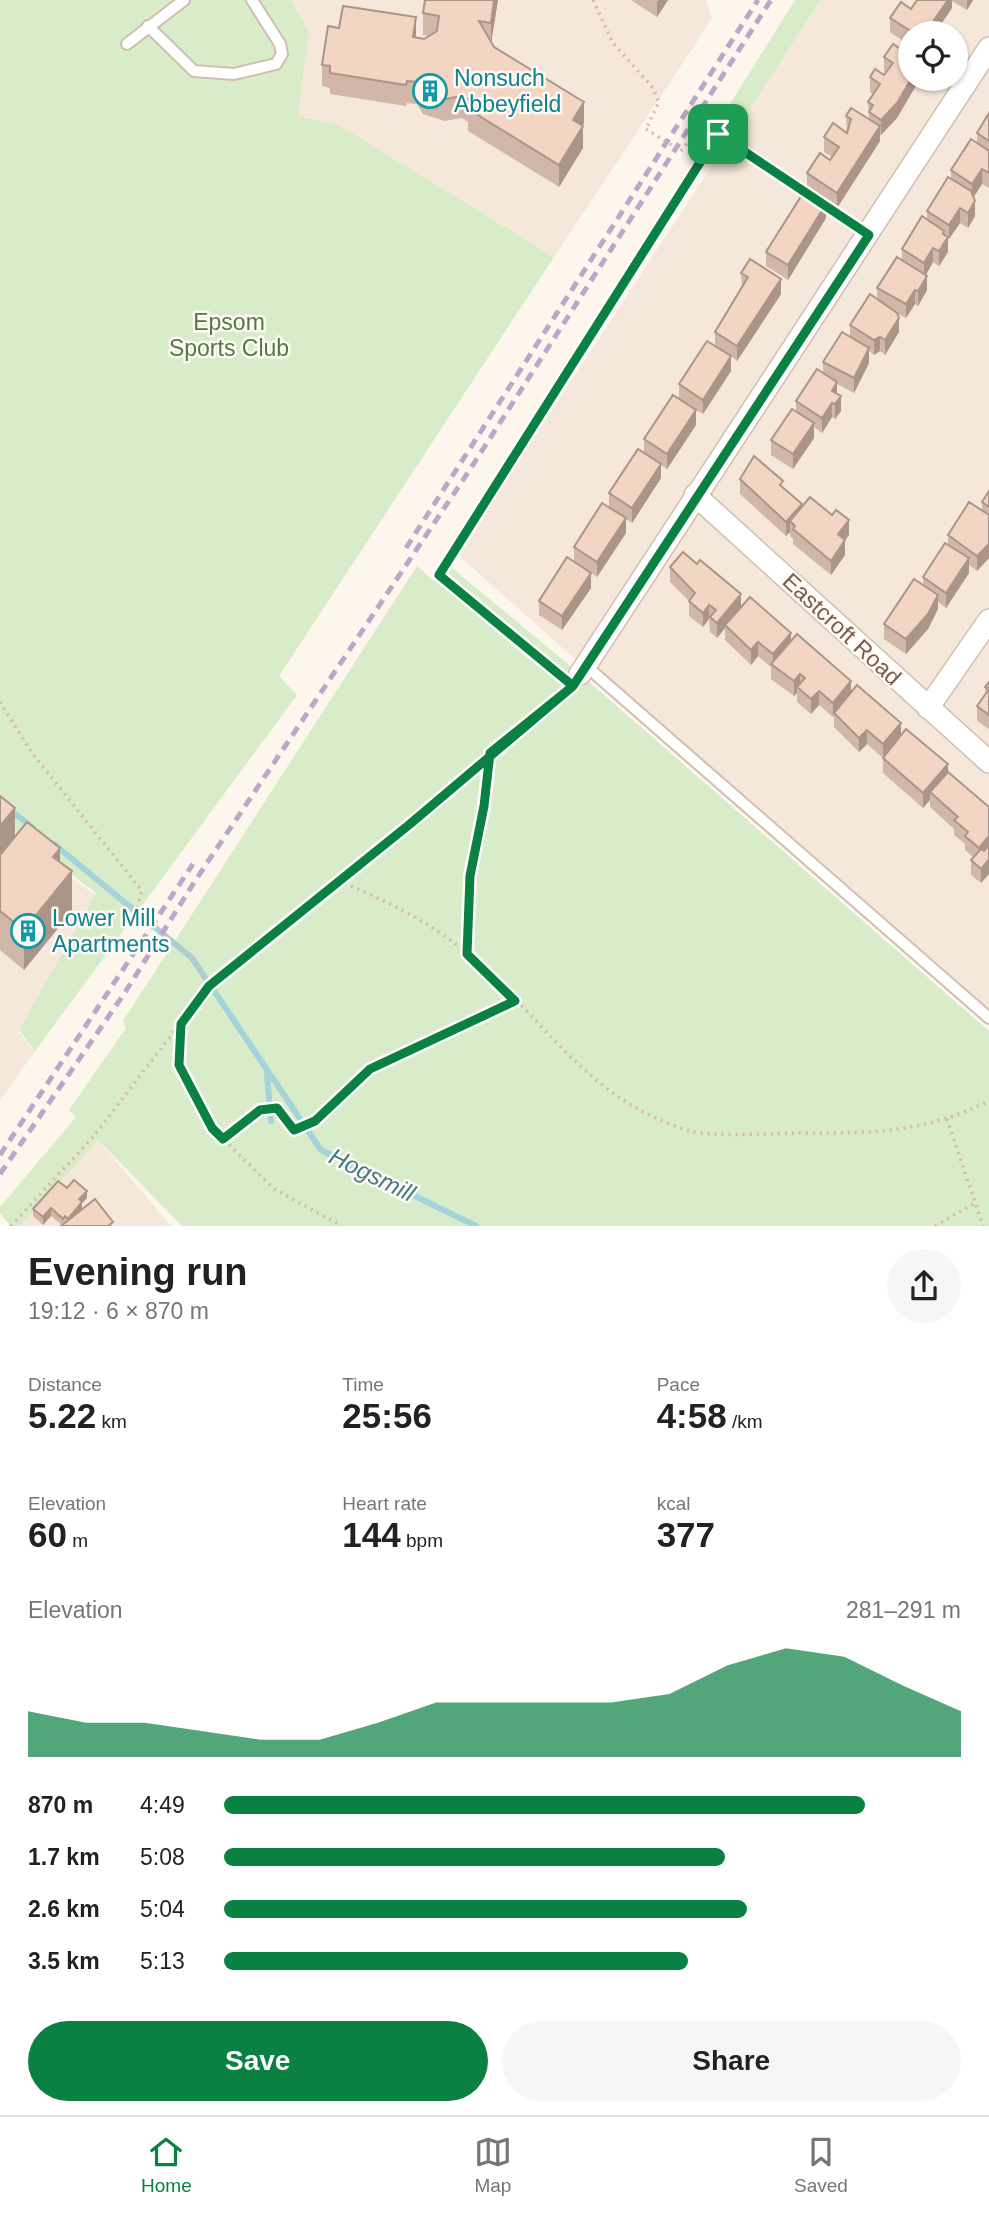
<!DOCTYPE html>
<meta charset="utf-8">
<style>
:root{--surface:#fff;--page:#f6f6f6;--text:#222;--muted:#767676;--line:#e0e0e0;--accent:#0b8043}
body{margin:0;font-family:Arial,sans-serif;background:var(--page);color:var(--text);height:100vh;display:flex;flex-direction:column;font-size:26px;white-space:nowrap}
*{box-sizing:border-box;margin:0}
p{font-size:23px;color:var(--muted)}
.icon{flex:none;width:38px;height:38px;fill:none;stroke:currentColor;stroke-width:2;stroke-linecap:round;stroke-linejoin:round}
.map{position:relative;height:1226px;overflow:hidden}
.side{display:flex;flex-direction:column;background:var(--surface);flex:1}
.side>*{flex:none}
.tools{position:absolute;left:898px;top:21px;display:grid;gap:14px}
.tools a{display:grid;place-items:center;width:70px;height:70px;border-radius:50%;background:var(--surface);box-shadow:0 2px 5px #0004;font-size:35px}
.pin{position:absolute;display:grid;place-items:center;width:60px;height:60px;color:#fff;margin:-30px;border-radius:14px;box-shadow:0 4px 10px #0006}
.round{display:grid;place-items:center;flex:none;width:74px;height:74px;border-radius:37px;background:var(--page)}
.overview{display:flex;align-items:center;justify-content:space-between;height:119px;padding:0 28px}
h1{font-size:38px;font-weight:800;line-height:52px}
.metrics{display:grid;grid-template-columns:repeat(3,1fr);gap:10px;height:119px;padding:7px 28px}
.metrics div{display:grid;align-content:center}
.metrics b{font-size:35px;font-weight:800}
.metrics small{font-size:19px;font-weight:400}
.metrics p{font-size:19px}
.chart{height:196px;padding:14px 28px}
.chart p{display:flex;justify-content:space-between}
.chart svg{width:100%;height:126px;margin-top:7px;fill:var(--accent);opacity:.7}
.primary-button{display:flex;gap:14px;margin-top:auto;padding:14px 28px}
.primary-button a{flex:1;height:80px;border-radius:42px;background:var(--accent);color:#fff;font-size:28px;font-weight:800;line-height:80px;text-align:center}
.primary-button a+a{background:var(--page);color:var(--text)}
ul{padding:0 28px;list-style:none;font-size:23px}
li{display:grid;grid-template-columns:112px 84px 1fr;align-items:center;height:52px}
li i{height:18px;border-radius:9px;background:var(--accent)}
.menu{display:flex;justify-content:space-around;align-items:center;height:98px;border-top:2px solid var(--line);background:var(--surface);font-size:19px;color:var(--muted)}
.menu a{display:grid;justify-items:center;gap:4px}
.menu .active{color:var(--accent)}
.map>svg:first-child{display:block}
.residential{fill:#f5e8da;fill-rule:evenodd}
.green{fill:#d8ecc9}
.lines{fill:none;stroke-linecap:round;stroke-linejoin:round}
.stream{stroke:#a5d3da;stroke-width:6}
.lane-casing{stroke:#d1beb0;stroke-width:14}
.street-casing{stroke:#d1beb0;stroke-width:24}
.path{stroke:#d9b8a5;stroke-width:3.5;stroke-dasharray:2 5;stroke-linecap:butt}
.lane{stroke:#fff;stroke-width:10}
.street{stroke:#fff;stroke-width:21}
.rail{stroke:#b9a8c9;stroke-width:5;stroke-dasharray:10 7;stroke-linecap:butt}
.path-bridge{stroke:#d9b8a5;stroke-width:3.5;stroke-dasharray:2 5;stroke-linecap:butt}
.wall{fill:#d1b7a8}
.shaded-wall{fill:#aa9588}
.building{fill:#f3d5c3;stroke:#aa9588;stroke-width:2}
.route-casing{stroke:#fff;stroke-width:14}
.route{stroke:#0b8043;stroke-width:9}
.labels{text-anchor:middle;stroke-width:5;stroke-linejoin:round;paint-order:stroke}
.culture-label{font-size:23px;fill:#0d838f;stroke:#fffaf3;text-anchor:start}
.park-label{font-size:23px;fill:#537a41;stroke:#fffaf3}
.street-label{font-size:23px;fill:#7a5c4d;stroke:#fffaf3}
.water-label{font-size:24px;font-style:italic;fill:#437c86;stroke:#fffaf3}
</style>
<div class="map">
<svg width="989" height="1226" viewBox="0 0 989 1226">
<rect width="100%" height="100%" fill="#fdf6ec"/>
<g class="residential">
<polygon points="291,0 706,0 712,19 554,257 339,125 298,116 309,32"/>
<path d="M821 0H989V1012L566 651 457 554ZM910 33H956V79H910Z"/>
<polygon points="0,823 97,897 18,1032 35,1051 0,1101"/>
<polygon points="98,1140 171,1226 21,1226"/>
</g>
<g class="green">
<polygon points="0,0 291,0 309,32 298,116 339,125 554,257 279,676 297,695 35,1051 19,1030 96,893 0,821"/>
<polygon points="795,0 821,0 741,122 725,112"/>
<polygon points="446,563 580,674 989,1031 989,1226 182,1226 98,1140 21,1226 10,1226 0,1213 0,1207 76,1117 69,1110 126,1028 123,1021 417,566 434,581"/>
</g>
<g class="lines">
<g class="stream">
<polyline points="0,802 32,827"/>
<polyline points="54,844 192,958 321,1150 476,1226"/>
<polyline points="267,1074 271,1121"/>
</g>
<g class="lane-casing">
<g id="lane">
<polyline points="148,26 194,71 234,74 276,64 282,54 280,44 252,0"/>
<polyline points="127,44 184,0"/>
<polyline points="586,666 989,1018"/>
</g>
</g>
<g class="street-casing">
<g id="street">
<polyline points="695,495 989,762"/>
<polyline points="580,674 989,48"/>
<polyline points="928,708 989,620"/>
</g>
</g>
<g class="path">
<polyline points="593,0 613,43 653,88 659,102 646,129"/>
<polyline points="681,151 702,124 806,193"/>
<polyline points="824,205 849,222"/>
<polyline points="558,674 439,575 718,134"/>
<polyline points="0,702 32,753 142,891 137,909 192,958 209,986"/>
<path d="M338 881C384 899 428 921 467 953 544 1017 584 1098 687 1130 710 1138 776 1133 803 1133 875 1133 923 1133 989 1101"/>
<polyline points="467,952 470,876 484,806 490,755"/>
<polyline points="181,1027 179,1065 212,1128 274,1189 342,1226"/>
<polyline points="947,1119 983,1226"/>
<polyline points="223,1139 260,1109 277,1108 294,1130 315,1121 370,1069 515,1001"/>
<polyline points="11,1226 93,1137 209,986 410,824 567,691"/>
<polyline points="935,1226 975,1203"/>
</g>
<use href="#lane" class="lane"/>
<use href="#street" class="street"/>
<g class="rail">
<polyline points="406,548 758,0"/>
<polyline points="0,1155 193,864"/>
<polyline points="0,1174 124,994 195,881 469,471 771,0"/>
</g>
<polyline class="path-bridge" points="646,129 681,151"/>
</g>
<g class="wall">
<polygon points="498,0 491,42 494,47 584,123 582,126 583,148 559,187 468,131 468,122 462,118 445,121 423,114 417,104 407,103 406,106 330,94 330,88 322,86 322,65 416,37 424,39 429,36 423,35 423,13"/>
<polygon points="631,0 668,0 657,17"/>
<polygon points="917,0 973,0 967,10 952,1 952,8 935,33 910,33 910,79 897,118 881,135 880,135 880,141 837,208 807,188 807,173 830,160 832,157 824,152 824,137 847,133 846,116 869,119 868,102 873,94 870,92 870,77 884,75 886,73 884,72 884,57 902,50 906,43 890,32 890,18 911,9"/>
<polygon points="989,113 989,188 982,184 974,197 975,216 968,228 960,223 949,239 948,238 948,252 939,266 933,262 926,275 927,290 918,306 915,304 906,318 898,314 899,332 885,355 880,351 874,355 869,351 869,363 854,393 837,384 837,394 841,411 835,419 832,417 822,433 814,427 814,438 793,469 771,455 771,440 796,412 796,401 823,373 823,362 850,337 850,325 877,298 877,288 902,260 902,249 927,220 927,211 951,178 951,170 977,143 977,133"/>
<polygon points="826,218 788,280 766,266 766,252"/>
<polygon points="741,273 781,294 737,361 731,356 731,371 703,414 696,410 696,425 667,469 661,465 661,478 632,523 626,519 626,533 597,577 574,561 574,547 609,507 609,493 644,453 644,439 679,399 679,384 715,346 715,332 742,288"/>
<polygon points="740,479 783,487 802,507 849,535 845,540 845,555 831,575 793,544 793,539 790,536 790,532 786,536 740,494"/>
<polygon points="989,491 989,558 977,571 969,565 969,573 946,608 938,602 938,609 928,629 906,654 884,639 884,624 923,585 923,577 948,544 948,535 982,510 982,502"/>
<polygon points="670,567 741,607 791,641 901,735 948,772 989,807 981,883 971,875 971,860 973,857 965,850 965,844 954,835 954,829 930,807 930,800 923,808 883,773 883,758 867,744 859,752 834,727 834,716 833,717 819,705 811,714 797,702 797,693 794,696 771,679 771,667 758,656 751,665 725,640 725,628 717,638 710,632 709,619 703,627 689,616 689,601 670,582"/>
<polygon points="591,588 562,630 539,615 539,601"/>
<polygon points="989,682 989,729 977,721 977,706 985,694 985,687"/>
<polygon points="0,796 15,837 60,862 72,911 24,970 0,950"/>
<polygon points="67,1188 87,1198 82,1203 82,1209 113,1226 62,1225 51,1216 43,1225 33,1216 33,1209"/>
</g>
<g class="shaded-wall">
<polygon points="494,0 498,0 491,44 491,23"/>
<polygon points="659,0 668,0 657,17 657,2"/>
<polygon points="948,0 952,0 952,8 935,33 925,33"/>
<polygon points="967,0 973,0 967,10"/>
<polygon points="416,17 416,39 413,37"/>
<polygon points="911,79 920,79 897,118 881,135 881,120"/>
<polygon points="584,102 584,123 573,141 573,120"/>
<polygon points="583,126 583,148 559,187 559,165"/>
<polygon points="880,126 880,141 837,208 837,193"/>
<polygon points="982,169 982,184 972,199 972,184"/>
<polygon points="975,201 975,216 968,228 968,213"/>
<polygon points="826,204 826,218 788,280 788,265"/>
<polygon points="960,208 960,223 949,239 949,225"/>
<polygon points="944,231 944,242 948,237 948,252 939,266 939,251 943,234"/>
<polygon points="933,248 933,262 924,278 924,263"/>
<polygon points="927,276 927,290 918,306 918,291"/>
<polygon points="781,279 781,294 737,361 737,346"/>
<polygon points="915,290 915,304 906,318 906,304"/>
<polygon points="899,318 899,332 885,355 885,340"/>
<polygon points="880,337 880,351 874,355 874,340"/>
<polygon points="869,348 869,363 854,393 854,378"/>
<polygon points="731,356 731,371 703,414 703,400"/>
<polygon points="837,382 837,397 832,405 832,417 822,433 822,418 832,391"/>
<polygon points="841,396 841,411 835,419 835,404"/>
<polygon points="696,410 696,425 667,469 667,454"/>
<polygon points="814,423 814,438 793,469 793,454"/>
<polygon points="661,464 661,478 632,523 632,508"/>
<polygon points="802,504 802,518 790,521 790,532 786,536 786,522"/>
<polygon points="626,518 626,533 597,577 597,562"/>
<polygon points="849,520 849,535 845,540 845,555 831,575 831,561 838,534"/>
<polygon points="989,544 989,558 977,571 977,556"/>
<polygon points="969,558 969,573 946,608 946,593"/>
<polygon points="591,573 591,588 562,630 562,616"/>
<polygon points="741,594 741,609 725,625 725,628 717,638 717,623"/>
<polygon points="938,595 938,609 928,629 906,654 906,639"/>
<polygon points="709,605 709,619 703,627 703,613"/>
<polygon points="791,633 791,648 773,666 773,654"/>
<polygon points="758,642 758,656 751,665 751,650"/>
<polygon points="800,674 800,689 797,687 797,693 794,696 794,681"/>
<polygon points="851,681 851,696 834,713 833,717 833,703"/>
<polygon points="819,691 819,705 811,714 811,699"/>
<polygon points="901,723 901,737 883,758 883,744"/>
<polygon points="867,730 867,744 859,752 859,738"/>
<polygon points="948,764 948,779 930,792 930,800 923,808 923,793"/>
<polygon points="15,808 15,847 0,866 0,826"/>
<polygon points="989,836 989,851 979,862 979,848"/>
<polygon points="60,848 60,886 72,871 72,911 24,970 24,930 53,857"/>
<polygon points="989,859 989,874 981,883 981,869"/>
<polygon points="87,1191 87,1198 82,1203 82,1210 68,1226 68,1219 79,1199"/>
<polygon points="51,1208 51,1216 43,1225 43,1217"/>
</g>
<g class="building">
<polygon points="425,0 494,0 491,23 479,21 494,47 584,102 573,120 583,126 559,165 468,109 472,102 462,96 445,99 423,93 417,82 407,81 406,85 330,73 330,66 322,65 328,26 339,28 343,6 416,17 413,37 424,39 437,31 439,16 423,13"/>
<polygon points="917,0 948,0 925,33 914,33 890,18 901,2 911,9"/>
<polygon points="906,42 910,45 910,79 911,79 897,103 881,120 869,112 873,105 868,102 880,84 870,77 875,69 884,75 893,63 884,57 893,44 902,50"/>
<polygon points="851,108 880,126 837,193 807,173 820,153 830,160 839,147 824,137 833,123 847,133 851,119 846,116"/>
<polygon points="989,113 989,141 977,133"/>
<polygon points="971,139 989,151 989,173 982,169 972,184 951,170"/>
<polygon points="948,177 971,191 975,201 968,213 960,208 949,225 927,211"/>
<polygon points="805,190 826,204 788,265 766,252"/>
<polygon points="922,216 944,231 943,234 948,237 939,251 933,248 924,263 902,249"/>
<polygon points="897,257 927,276 918,291 915,290 906,304 877,288"/>
<polygon points="750,259 781,279 737,346 715,332 748,277 741,273"/>
<polygon points="870,294 897,313 899,318 885,340 880,337 874,340 850,325"/>
<polygon points="842,332 869,348 854,378 823,362"/>
<polygon points="707,341 731,356 703,400 679,384"/>
<polygon points="817,369 837,382 832,391 841,396 835,404 832,403 822,418 796,401"/>
<polygon points="673,395 696,410 667,454 644,439"/>
<polygon points="792,409 814,423 793,454 771,440"/>
<polygon points="638,449 661,464 632,508 609,493"/>
<polygon points="754,456 783,481 780,485 802,504 786,522 740,479"/>
<polygon points="989,491 989,507 982,502"/>
<polygon points="810,497 832,515 836,510 849,520 838,534 845,540 831,561 793,529 795,526 790,521"/>
<polygon points="969,502 989,515 989,544 977,556 948,535"/>
<polygon points="602,503 626,518 597,562 574,547"/>
<polygon points="945,543 969,558 946,593 923,577"/>
<polygon points="683,552 697,564 700,560 741,594 717,623 710,617 716,610 709,605 703,613 689,601 695,593 670,567"/>
<polygon points="567,557 591,573 562,616 539,601"/>
<polygon points="914,579 938,595 928,614 906,639 884,624"/>
<polygon points="750,597 791,633 773,654 758,642 751,650 725,625"/>
<polygon points="797,634 851,681 833,703 819,691 811,699 797,687 805,678 800,674 794,681 771,664"/>
<polygon points="989,682 989,715 977,706 989,689 985,687"/>
<polygon points="857,685 901,723 883,744 867,730 859,738 834,713"/>
<polygon points="906,729 948,764 923,793 883,758"/>
<polygon points="948,772 989,807 989,836 979,848 965,836 968,832 954,820 958,817 930,792"/>
<polygon points="0,796 15,808 0,826"/>
<polygon points="27,822 60,848 53,857 72,871 24,930 0,911 0,855"/>
<polygon points="989,845 989,859 981,869 971,860 981,849 984,851"/>
<polygon points="74,1180 87,1191 79,1199 82,1202 68,1219 65,1216 63,1219 51,1208 43,1217 33,1209 58,1181 67,1188"/>
<polygon points="95,1199 113,1222 108,1226 61,1226"/>
</g>
<g class="lines">
<g class="route-casing">
<polyline id="route" points="718,134 439,575 573,686 410,824 209,986 181,1024 179,1065 212,1128 223,1139 260,1110 277,1108 294,1130 315,1121 370,1069 515,1001 467,954 470,876 484,806 490,753 573,686 869,235 718,134"/>
</g>
<use href="#route" class="route"/>
</g>
<defs>
<g id="building-ring" transform="scale(1.75)"><circle r="9.5" fill="#fffaf3" stroke="#0f9aa8" stroke-width="1.5"/><path d="M-4-6H4V6H1V3H-1V6H-4ZM-2.5-4.3h1.7v1.8h-1.7ZM.8-4.3h1.7v1.8H.8ZM-2.5-1h1.7V.8h-1.7ZM.8-1h1.7V.8H.8Z" fill="#0f9aa8"/></g>
</defs>
<g fill-rule="evenodd">
<use href="#building-ring" x="430" y="91"/>
<use href="#building-ring" x="28" y="931"/>
</g>
<g class="labels">
<g class="culture-label">
<text x="454" y="86">Nonsuch<tspan x="454" dy="26">Abbeyfield</tspan></text>
<text x="52" y="926">Lower Mill<tspan x="52" dy="26">Apartments</tspan></text>
</g>
<g class="park-label">
<text x="229" y="330">Epsom<tspan x="229" dy="26">Sports Club</tspan></text>
</g>
<g class="street-label">
<text transform="translate(842 629) rotate(43)" y="8">Eastcroft Road</text>
</g>
<g class="water-label">
<text transform="translate(372 1175) rotate(26)" y="8">Hogsmill</text>
</g>
</g>
</svg>
<div class="tools">
<a><svg class="icon" aria-label="locate" viewBox="0 0 24 24"><circle cx="12" cy="12" r="6"/><path d="M12 2v4M12 18v4M2 12h4M18 12h4"/></svg></a>
</div>
<div class="pin" style="left:718px;top:134px;background:#1e9e55"><svg class="icon" aria-label="arrive" viewBox="0 0 24 24"><path d="M6 21V4h12l-3 4 3 4H6"/></svg></div>
</div>
<section class="side">
<div class="overview"><div><h1>Evening run</h1><p>19:12 · 6 × 870 m</p></div><a class="round"><svg class="icon" aria-label="share" viewBox="0 0 24 24"><path d="M12 15V3M7 8l5-5 5 5M5 13v7h14v-7"/></svg></a></div>
<div class="metrics">
<div><p>Distance</p><b>5.22<small> km</small></b></div>
<div><p>Time</p><b>25:56</b></div>
<div><p>Pace</p><b>4:58<small> /km</small></b></div>
</div>
<div class="metrics">
<div><p>Elevation</p><b>60<small> m</small></b></div>
<div><p>Heart rate</p><b>144<small> bpm</small></b></div>
<div><p>kcal</p><b>377</b></div>
</div>
<div class="chart"><p><span>Elevation</span>281–291 m</p>
<svg viewBox="0 0 160 44" preserveAspectRatio="none"><path d="M0 44V28L10 32L20 32L30 35L40 38L50 38L60 32L70 25L80 25L90 25L100 25L110 22L120 12L130 6L140 9L150 19L160 28V44z"/></svg>
</div>
<ul>
<li><b>870 m</b>4:49<i style="width:87%"></i></li>
<li><b>1.7 km</b>5:08<i style="width:68%"></i></li>
<li><b>2.6 km</b>5:04<i style="width:71%"></i></li>
<li><b>3.5 km</b>5:13<i style="width:63%"></i></li>
</ul>
<div class="primary-button"><a>Save</a><a>Share</a></div>
</section>
<nav class="menu">
<a class="active"><svg class="icon" aria-label="home" viewBox="0 0 24 24"><path d="M3 11l9-7 9 7M6 9v11h12V9"/></svg>Home</a>
<a><svg class="icon" aria-label="map" viewBox="0 0 24 24"><path d="M3 6l6-2 6 2 6-2v14l-6 2-6-2-6 2zM9 4v14M15 6v14"/></svg>Map</a>
<a><svg class="icon" aria-label="saved" viewBox="0 0 24 24"><path d="M7 4h10v16l-5-4-5 4z"/></svg>Saved</a>
</nav>
